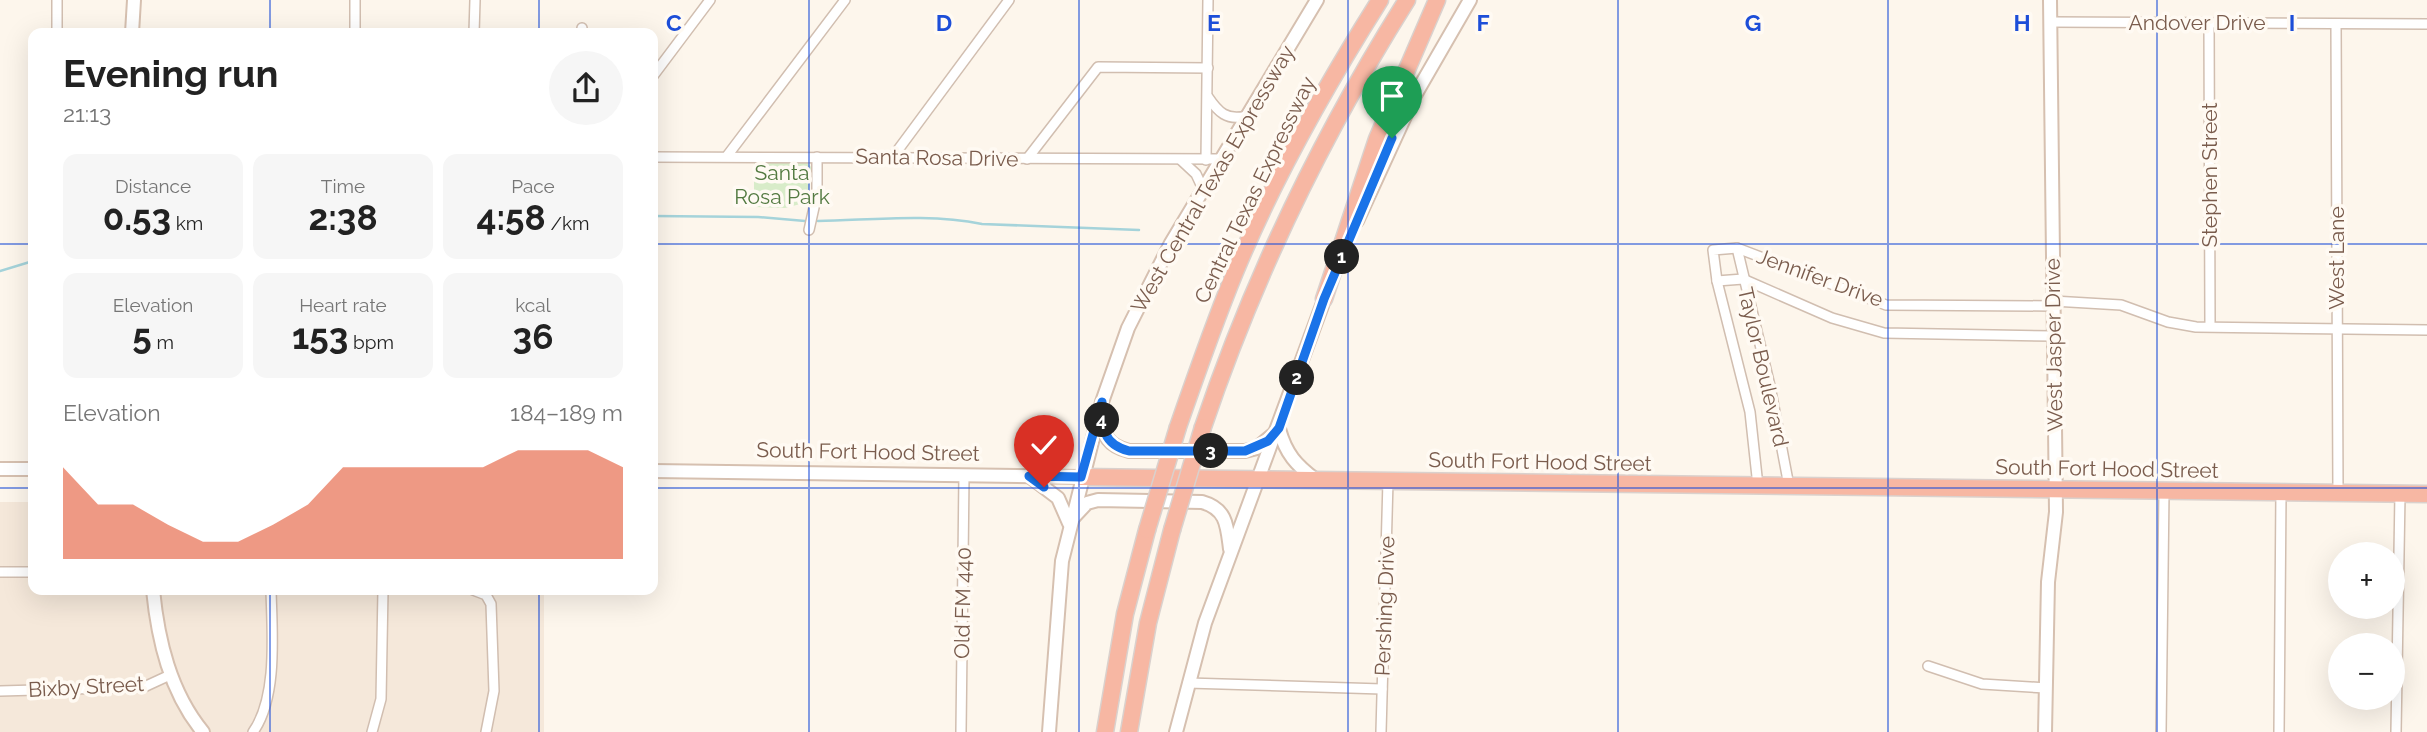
<!DOCTYPE html>
<meta charset="utf-8">
<style>
:root{--surface:#fff;--page:#f6f6f6;--text:#222;--muted:#767676;--accent:#e76f51}
body{margin:0;font-family:Raleway,sans-serif;background:var(--page);color:var(--text);height:100vh;display:flex;flex-direction:column;font-size:26px;white-space:nowrap}
*{box-sizing:border-box;margin:0}
p{font-size:23px;color:var(--muted)}
.icon{flex:none;width:38px;height:38px;fill:none;stroke:currentColor;stroke-width:2;stroke-linecap:round;stroke-linejoin:round}
.map{position:relative;flex:1;overflow:hidden}
.sheet{position:absolute;left:28px;top:28px;width:630px;height:567px;display:flex;flex-direction:column;background:var(--surface);border-radius:14px;box-shadow:0 7px 28px #0002}
.sheet>*{flex:none}
.fabs{position:absolute;left:2328px;top:542px;display:grid;gap:14px}
.fabs a{display:grid;place-items:center;width:77px;height:77px;border-radius:50%;background:var(--surface);box-shadow:0 7px 28px #0002;font-size:35px}
.pin{position:absolute;display:grid;place-items:center;width:60px;height:60px;color:#fff;margin:-72px -30px;border-radius:50% 50% 50% 0;rotate:-45deg;box-shadow:0 0 7px #0007}
.pin .icon{rotate:45deg}
.km{position:absolute;width:35px;height:35px;margin:-18px;border-radius:50%;background:#222;color:#fff;font-size:19px;line-height:35px;text-align:center}
.round{display:grid;place-items:center;flex:none;width:74px;height:74px;border-radius:37px;background:var(--page)}
.summary{display:flex;align-items:center;justify-content:space-between;height:119px;padding:0 35px}
h1{font-size:38px;font-weight:700;line-height:52px}
.stats{display:grid;grid-template-columns:repeat(3,1fr);gap:10px;height:119px;padding:7px 35px}
.stats div{display:grid;align-content:center;border-radius:14px;background:var(--page);text-align:center}
.stats b{font-size:35px;font-weight:700}
.stats small{font-size:19px;font-weight:400}
.stats p{font-size:19px}
.chart{height:196px;padding:14px 35px}
.chart p{display:flex;justify-content:space-between}
.chart svg{width:100%;height:126px;margin-top:7px;fill:var(--accent);opacity:.7}
.map>svg:first-child{display:block}
.residential{fill:#f5e8da}
.green{fill:#d8ecc9}
.lines{fill:none;stroke-linecap:round;stroke-linejoin:round}
.stream{stroke:#a5d3da;stroke-width:2.5}
.street-casing{stroke:#d1beb0;stroke-width:12}
.secondary-casing{stroke:#d6c0b0;stroke-width:16}
.highway-casing{stroke:#dad1cd;stroke-width:19}
.street{stroke:#fff;stroke-width:9}
.secondary{stroke:#fff;stroke-width:12}
.highway{stroke:#f7b7a3;stroke-width:16}
.highway-bridge-casing{stroke:#dad1cd;stroke-width:19;stroke-linecap:butt}
.highway-bridge{stroke:#f7b7a3;stroke-width:16}
.route-casing{stroke:#fff;stroke-width:14}
.route{stroke:#1a73e8;stroke-width:9}
.grid{fill:none;stroke:#1d4ed8;stroke-width:2;stroke-opacity:0.55}
.labels{text-anchor:middle;stroke-width:7;stroke-linejoin:round;paint-order:stroke}
.street-label{font-size:21px;fill:#7a5c4d;stroke:#fffaf3}
.park-label{font-size:21px;fill:#537a41;stroke:#fffaf3}
.grid-label{font-size:23px;text-anchor:middle;font-weight:bold;fill:#1d4ed8;stroke:#fffaf3;stroke-width:7;stroke-linejoin:round;paint-order:stroke}
</style>
<div class="map">
<svg width="2427" height="732" viewBox="0 0 2427 732">
<rect width="100%" height="100%" fill="#fdf6ec"/>
<polygon class="residential" points="0,502 33,502 33,590 544,590 544,732 0,732"/>
<polygon class="green" points="807,162 811,167 808,202 785,208 754,207 754,163"/>
<g class="lines">
<g class="stream">
<polyline points="653,216 758,217 805,221"/>
<path d="M818 221C872 220 928 213 982 224L1139 230"/>
<polyline points="0,271 33,261"/>
</g>
<g class="street-casing">
<g id="street">
<polyline points="57,0 57,33"/>
<polyline points="2051,22 2427,24"/>
<polyline points="2209,23 2210,326"/>
<polyline points="2336,24 2338,493"/>
<polyline points="582,28 582,33"/>
<polyline points="355,33 355,0"/>
<polyline points="474,33 475,0"/>
<polyline points="653,76 710,0"/>
<path d="M1208 97C1218 112 1227 121 1246 116"/>
<polyline points="727,156 845,0"/>
<polyline points="653,157 1220,159"/>
<polyline points="892,158 1009,0"/>
<polyline points="1027,159 1098,67 1208,68"/>
<polyline points="1181,160 1196,174 1203,189"/>
<polyline points="1206,160 1208,0"/>
<polyline points="809,230 817,194 817,157"/>
<polyline points="1737,248 1770,386 1789,486"/>
<polyline points="1717,281 1743,279 1832,318 1884,333 2053,336"/>
<polyline points="2053,301 2121,305 2168,322 2196,327 2427,330"/>
<polyline points="1758,486 1750,412 1717,281 1713,250 1737,248 1886,305 2053,306"/>
<polyline points="0,572 33,572"/>
<polyline points="473,590 486,595 491,604 494,691 486,732"/>
<polyline points="1928,666 1982,684 2046,688"/>
<polyline points="1188,683 1382,689"/>
<polyline points="0,691 144,687 170,675"/>
<path d="M253 732C278 697 272 632 271 590"/>
<polyline points="372,732 381,699 383,590"/>
<polyline points="961,732 964,475"/>
<polyline points="1381,732 1388,481"/>
<polyline points="2161,732 2164,491"/>
<polyline points="2279,732 2281,493"/>
<polyline points="2396,732 2400,494"/>
</g>
</g>
<g class="secondary-casing">
<g id="secondary">
<polyline points="132,33 134,0"/>
<polyline points="1357,221 1414,97 1470,0"/>
<path d="M1102 416C1102 436 1109 446 1129 451H1245L1257 448 1275 433"/>
<path d="M1279 429C1286 454 1296 465 1316 480"/>
<polyline points="0,469 33,469"/>
<polyline points="653,471 1081,477"/>
<polyline points="1029,476 1058,498 1069,523"/>
<path d="M1072 519 1087 503 1098 500 1202 502C1227 509 1227 526 1230 549"/>
<path d="M153 590C158 640 170 692 203 732"/>
<polyline points="1049,732 1062,561 1102,402 1128,328 1171,243 1317,0"/>
<polyline points="1176,732 1205,623 1327,292"/>
<polyline points="2045,732 2048,582 2056,512 2050,0"/>
</g>
</g>
<g class="highway-casing">
<g id="highway">
<polyline points="1324,299 1377,139 1437,0"/>
<path d="M1178 427C1196 375 1214 323 1235 272 1274 177 1325 87 1380 0"/>
<path d="M1203 427C1254 276 1322 135 1407 0"/>
<polyline points="1081,477 2427,494"/>
<polyline points="1105,732 1125,614 1147,530"/>
<polyline points="1129,732 1148,623 1172,530"/>
</g>
</g>
<use href="#street" class="street"/>
<use href="#secondary" class="secondary"/>
<use href="#highway" class="highway"/>
<g class="highway-bridge-casing">
<g id="highway-bridge">
<polyline points="1147,530 1178,427"/>
<polyline points="1172,530 1203,427"/>
</g>
</g>
<use href="#highway-bridge" class="highway-bridge"/>
</g>
<g class="lines">
<g class="route-casing">
<path id="route" d="M1044 487 1029 476 1081 477 1102 402C1102 427 1102 444 1129 451H1245L1268 441 1279 428 1324 299 1392 138"/>
</g>
<use href="#route" class="route"/>
</g>
<path class="grid" d="M270 0V33M539 0V33M809 0V732M1079 0V732M1348 0V732M1618 0V732M1888 0V732M2157 0V732M0 244H33M653 244H2427M0 488H33M653 488H2427M270 590V732M539 590V732"/>
<g class="labels">
<g class="street-label">
<text x="2197" y="30">Andover Drive</text>
<text transform="translate(937 158) rotate(1)" y="7">Santa Rosa Drive</text>
<text transform="translate(2210 175) rotate(-90)" y="7">Stephen Street</text>
<text transform="translate(1213 179) rotate(-60)" y="7">West Central Texas Expressway</text>
<text transform="translate(1255 190) rotate(-64)" y="7">Central Texas Expressway</text>
<text transform="translate(2337 258) rotate(-90)" y="7">West Lane</text>
<text transform="translate(1820 278) rotate(20)" y="7">Jennifer Drive</text>
<text transform="translate(2054 345) rotate(-91)" y="7">West Jasper Drive</text>
<text transform="translate(1763 367) rotate(77)" y="7">Taylor Boulevard</text>
<text transform="translate(868 452) rotate(1)" y="7">South Fort Hood Street</text>
<text transform="translate(1540 462) rotate(1)" y="7">South Fort Hood Street</text>
<text transform="translate(2107 469) rotate(1)" y="7">South Fort Hood Street</text>
<text transform="translate(963 603) rotate(-89)" y="7">Old FM 440</text>
<text transform="translate(1385 606) rotate(-88)" y="7">Pershing Drive</text>
<text transform="translate(86 687) rotate(-3)" y="7">Bixby Street</text>
</g>
<g class="park-label">
<text x="782" y="180">Santa<tspan x="782" dy="24">Rosa Park</tspan></text>
</g>
</g>
<g class="grid-label">
<text x="674" y="31">C</text>
<text x="944" y="31">D</text>
<text x="1214" y="31">E</text>
<text x="1483" y="31">F</text>
<text x="1753" y="31">G</text>
<text x="2022" y="31">H</text>
<text x="2292" y="31">I</text>
</g>
</svg>
<div class="fabs">
<a>+</a>
<a>−</a>
</div>
<div class="pin" style="left:1392px;top:138px;background:#1e9e55"><svg class="icon" aria-label="arrive" viewBox="0 0 24 24"><path d="M6 21V4h12l-3 4 3 4H6"/></svg></div>
<div class="pin" style="left:1044px;top:487px;background:#d93025"><svg class="icon" aria-label="check" viewBox="0 0 24 24"><path d="M5 12l5 5 9-10"/></svg></div>
<b class="km" style="left:1342px;top:257px">1</b>
<b class="km" style="left:1297px;top:378px">2</b>
<b class="km" style="left:1211px;top:451px">3</b>
<b class="km" style="left:1102px;top:420px">4</b>
<section class="sheet">
<div class="summary"><div><h1>Evening run</h1><p>21:13</p></div><a class="round"><svg class="icon" aria-label="share" viewBox="0 0 24 24"><path d="M12 15V3M7 8l5-5 5 5M5 13v7h14v-7"/></svg></a></div>
<div class="stats">
<div><p>Distance</p><b>0.53<small> km</small></b></div>
<div><p>Time</p><b>2:38</b></div>
<div><p>Pace</p><b>4:58<small> /km</small></b></div>
</div>
<div class="stats">
<div><p>Elevation</p><b>5<small> m</small></b></div>
<div><p>Heart rate</p><b>153<small> bpm</small></b></div>
<div><p>kcal</p><b>36</b></div>
</div>
<div class="chart"><p><span>Elevation</span>184–189 m</p>
<svg viewBox="0 0 160 44" preserveAspectRatio="none"><path d="M0 44V12L10 25L20 25L30 32L40 38L50 38L60 32L70 25L80 12L90 12L100 12L110 12L120 12L130 6L140 6L150 6L160 12V44z"/></svg>
</div>
</section>
</div>
